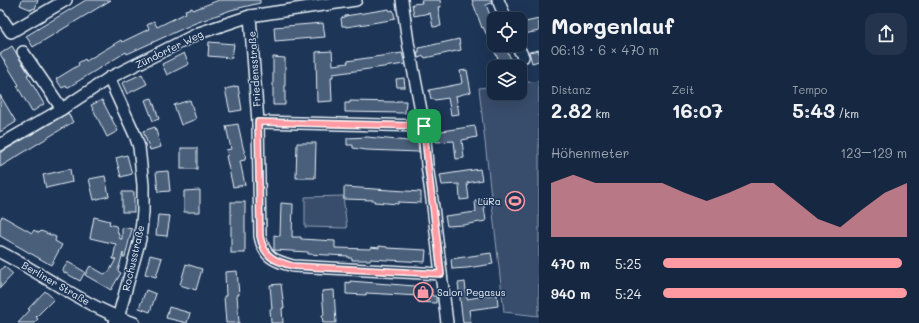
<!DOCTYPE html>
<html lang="de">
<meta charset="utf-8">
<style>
:root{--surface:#162841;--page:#23344c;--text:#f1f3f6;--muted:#9ea6b1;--line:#35445a;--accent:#ff9aa2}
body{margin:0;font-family:Mali,sans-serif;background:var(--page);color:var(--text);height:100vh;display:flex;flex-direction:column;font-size:15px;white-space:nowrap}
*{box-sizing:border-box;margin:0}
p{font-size:13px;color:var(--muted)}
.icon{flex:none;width:22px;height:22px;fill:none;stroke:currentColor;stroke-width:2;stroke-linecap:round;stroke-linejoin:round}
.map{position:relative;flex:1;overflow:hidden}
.details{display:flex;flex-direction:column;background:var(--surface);width:380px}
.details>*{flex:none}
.tools{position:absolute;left:487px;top:12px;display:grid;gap:8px}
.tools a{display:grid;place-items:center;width:40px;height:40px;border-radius:8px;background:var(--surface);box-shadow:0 4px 16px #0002,0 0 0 1px var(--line);font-size:20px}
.pin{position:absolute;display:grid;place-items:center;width:34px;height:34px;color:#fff;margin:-17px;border-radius:8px;box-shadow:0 2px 6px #0006}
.round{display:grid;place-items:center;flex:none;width:42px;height:42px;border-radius:12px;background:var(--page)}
.summary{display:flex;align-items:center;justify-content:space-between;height:68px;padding:0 12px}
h1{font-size:22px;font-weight:700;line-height:30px}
.stats{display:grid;grid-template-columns:repeat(3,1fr);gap:6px;height:68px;padding:4px 12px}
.stats div{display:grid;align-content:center}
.stats b{font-size:20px;font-weight:700}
.stats small{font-size:11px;font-weight:400}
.stats p{font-size:11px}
.chart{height:112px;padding:8px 12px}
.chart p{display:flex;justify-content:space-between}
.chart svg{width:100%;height:72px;margin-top:4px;fill:var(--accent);opacity:.7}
ul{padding:0 12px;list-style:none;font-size:13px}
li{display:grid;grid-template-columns:64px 48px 1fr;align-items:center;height:30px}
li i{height:10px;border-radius:5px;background:var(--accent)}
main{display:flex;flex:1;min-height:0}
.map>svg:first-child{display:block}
.green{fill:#374d6c;stroke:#909fb2}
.building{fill:#495e7a;stroke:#e8f1f8}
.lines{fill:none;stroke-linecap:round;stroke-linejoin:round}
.minor-casing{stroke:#e8f1f8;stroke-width:14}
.minor{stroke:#1d3557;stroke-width:11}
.route-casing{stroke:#fff;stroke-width:8}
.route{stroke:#ff9aa2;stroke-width:5}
.labels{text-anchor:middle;stroke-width:3;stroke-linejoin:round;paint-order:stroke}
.street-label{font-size:10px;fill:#e8f1f8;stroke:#1d3557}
.poi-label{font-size:10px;fill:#e8f1f8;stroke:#1d3557;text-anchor:end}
</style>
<main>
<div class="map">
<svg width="539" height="323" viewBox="0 0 539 323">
<rect width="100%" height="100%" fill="#1d3557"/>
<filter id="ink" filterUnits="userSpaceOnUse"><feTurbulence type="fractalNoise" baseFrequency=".025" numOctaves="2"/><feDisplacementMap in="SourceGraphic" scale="8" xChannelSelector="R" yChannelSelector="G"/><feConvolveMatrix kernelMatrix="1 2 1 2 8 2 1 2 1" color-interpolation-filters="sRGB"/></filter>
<g filter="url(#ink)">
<g class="green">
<polygon points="539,81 539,310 538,309 538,316 504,312 479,88 494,86 494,93 520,93 520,83"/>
<polygon points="343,196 347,228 305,227 305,197"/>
</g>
<g class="building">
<polygon points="22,0 38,0 35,9 33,8 32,10 20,5"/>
<polygon points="86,0 111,0 33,47 26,36"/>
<polygon points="219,0 260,0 260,3 231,10 193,24 127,54 126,52 67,88 66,86 62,88 56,79 79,65 78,63 85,59 86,61 121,40 122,42 149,29 147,25 154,21 157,27 186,13 185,10 192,8 193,10"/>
<polygon points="421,0 440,0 441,7 438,7 441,26 433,27 430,13 414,16 412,4 422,3"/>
<polygon points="472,0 491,0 492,3 486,5 494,25 494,45 504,45 515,67 502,67 483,27 482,28"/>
<polygon points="389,9 390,11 393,10 395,18 391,19 391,20 346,27 346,26 342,26 341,18 345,17 345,16"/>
<polygon points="539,19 539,31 524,34 524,31 520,32 520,24 522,24 521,23"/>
<polygon points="323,23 325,37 275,41 274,27"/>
<polygon points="459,39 461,50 425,58 424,56 418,58 417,52 419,52 419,48"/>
<polygon points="209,42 234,44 232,58 208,56"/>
<polygon points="12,46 29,74 27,75 44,104 32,112 17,86 19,85 0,54"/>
<polygon points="539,50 539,61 532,63 529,52"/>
<polygon points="332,51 333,65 348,63 347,61 402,53 405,64 333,74 333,77 331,77 332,101 317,102 316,52"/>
<polygon points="184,53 189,64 167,75 162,64"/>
<polygon points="273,57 285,58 285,105 273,105"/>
<polygon points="467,70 471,92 456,96 459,114 451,115 448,98 435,100 434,99 431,99 429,90 460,84 462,83 460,71"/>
<polygon points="142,74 147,84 127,94 122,83"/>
<polygon points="404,78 405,87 397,87 396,79"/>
<polygon points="238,86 242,110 230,112 225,89"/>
<polygon points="0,95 16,122 0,132"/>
<polygon points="152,98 159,119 153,121 145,100"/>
<polygon points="102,100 118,131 107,137 91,105"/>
<polygon points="190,100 196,119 181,125 174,105"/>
<polygon points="350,101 396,102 396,101 406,101 405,113 345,112 345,103 350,103"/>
<polygon points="68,113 73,122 0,167 0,153"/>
<polygon points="238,124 243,147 246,157 245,157 245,160 240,161 245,185 233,187 226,156 228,155 226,150 231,149 226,126"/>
<polygon points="475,126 477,137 462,140 464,158 456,159 454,141 436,142 435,132"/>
<polygon points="155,127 161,147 150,150 143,131"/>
<polygon points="367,137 418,142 419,152 366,150 353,148 353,145 347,145 347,138"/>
<polygon points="297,143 316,143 315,178 296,178"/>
<rect x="181" y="148" width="16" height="21"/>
<polygon points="127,155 132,174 121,177 116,158"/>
<polygon points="70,169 72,182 46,188 43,175"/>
<polygon points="480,169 482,180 467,183 469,199 460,200 459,184 442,185 440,175"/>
<polygon points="168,171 170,191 158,192 156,172"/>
<polygon points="105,176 109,196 94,200 89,179"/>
<polygon points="344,187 421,192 421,203 398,202 398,204 374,202 374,200 344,199"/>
<polygon points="200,190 200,212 184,212 184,191"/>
<rect x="122" y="192" width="12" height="20"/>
<polygon points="483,199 486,221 463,225 447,226 445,216 476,212 475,201"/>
<rect x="231" y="202" width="14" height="51"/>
<polygon points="281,203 293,204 292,237 301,237 301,239 335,241 335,248 371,249 371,247 379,248 379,246 387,247 387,248 426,250 425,262 370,259 370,260 352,260 352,258 348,258 348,256 308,254 308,252 274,250 274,235 280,236"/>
<polygon points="158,215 170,216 167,236 156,235"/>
<polygon points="2,216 32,233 34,230 39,233 41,231 56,237 55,241 62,245 51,265 0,236 0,220"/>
<polygon points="94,217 110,221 109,224 116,226 120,239 122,239 122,227 132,229 125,257 123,257 123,253 118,271 121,273 111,290 85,275 90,266 104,274 109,272 116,259 113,259 116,244 90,238"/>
<polygon points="491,253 493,264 467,268 452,269 451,259"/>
<polygon points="150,255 162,258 156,277 145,274"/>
<polygon points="68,262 85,272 80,281 62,271"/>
<polygon points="186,264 202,269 196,290 180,285"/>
<polygon points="4,266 13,274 0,288 0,271"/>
<polygon points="237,271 239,295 237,295 239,323 226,323 224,296 226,296 225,272"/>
<polygon points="350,281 428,287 428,288 432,289 432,296 436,296 436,303 418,302 419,296 366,293 366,295 346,294 346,282 350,283"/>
<polygon points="465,282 467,299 497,294 498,306 469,310 471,323 463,323 458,283"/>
<polygon points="281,284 284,308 282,308 283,323 271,323 270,309 272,309 270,285"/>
<polygon points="146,290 156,294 150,312 139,308"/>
<polygon points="334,290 336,323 323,323 322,315 324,315 322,291"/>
<polygon points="45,291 54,299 36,317 38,319 34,323 18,323 30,310 28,309"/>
<polygon points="169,307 190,313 187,323 166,318"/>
</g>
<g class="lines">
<g class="minor-casing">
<g id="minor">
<polyline points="402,0 408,42 424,126 427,165 433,207 447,323"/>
<polyline points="498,0 506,19"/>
<polyline points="0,16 11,32 66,0"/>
<path d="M250 16 258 122 260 236C264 257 274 261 293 266L441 274"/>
<polyline points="517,45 523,57"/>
<polyline points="23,52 62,109"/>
<polyline points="109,78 135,135 139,147 143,185 143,212 140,239 118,318 115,323"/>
<polyline points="258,122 424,126"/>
<polyline points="0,145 62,109 109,78 199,33 250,16 356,0"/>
<path d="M0 252C45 275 86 307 134 323"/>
</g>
</g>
<use href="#minor" class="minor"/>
</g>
</g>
<g class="lines" filter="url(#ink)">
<g class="route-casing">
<path id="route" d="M258 122 424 126C428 176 436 225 441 274L293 266C274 261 264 257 260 236Z"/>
</g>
<use href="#route" class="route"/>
</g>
<defs>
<g id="stadium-ring" transform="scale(1)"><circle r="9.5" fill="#1d3557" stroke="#ff9aa2" stroke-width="1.5"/><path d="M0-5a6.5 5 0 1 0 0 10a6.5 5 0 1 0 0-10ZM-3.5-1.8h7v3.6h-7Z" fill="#ff9aa2"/></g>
<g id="shop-ring" transform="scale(1)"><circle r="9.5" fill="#1d3557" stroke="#ff9aa2" stroke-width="1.5"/><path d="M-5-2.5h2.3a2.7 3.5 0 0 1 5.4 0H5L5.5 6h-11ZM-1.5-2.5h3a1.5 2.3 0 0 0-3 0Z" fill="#ff9aa2"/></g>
</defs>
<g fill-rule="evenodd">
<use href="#stadium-ring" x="515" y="201"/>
<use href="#shop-ring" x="423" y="292"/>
</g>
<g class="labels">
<g class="street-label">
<text transform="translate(169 49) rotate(-26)" y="4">Zündorfer Weg</text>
<text transform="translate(254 69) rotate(-94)" y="4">Friedensstraße</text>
<text transform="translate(133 258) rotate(-77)" y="4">Rochusstraße</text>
<text transform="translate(56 283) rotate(30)" y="4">Berliner Straße</text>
</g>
<g class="poi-label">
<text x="501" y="205">LüRa</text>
<text x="437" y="296" text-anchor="start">Salon Pegasus</text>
</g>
</g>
</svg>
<div class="tools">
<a><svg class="icon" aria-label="locate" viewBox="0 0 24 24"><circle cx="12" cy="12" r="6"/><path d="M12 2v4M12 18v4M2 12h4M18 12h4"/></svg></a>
<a><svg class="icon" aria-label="layers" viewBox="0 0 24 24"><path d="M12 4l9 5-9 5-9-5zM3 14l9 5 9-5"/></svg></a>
</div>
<div class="pin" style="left:424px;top:126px;background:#1e9e55"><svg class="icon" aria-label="arrive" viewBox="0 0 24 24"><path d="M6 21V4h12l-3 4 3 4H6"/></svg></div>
</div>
<section class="details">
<div class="summary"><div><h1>Morgenlauf</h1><p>06:13 · 6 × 470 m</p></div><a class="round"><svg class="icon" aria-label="share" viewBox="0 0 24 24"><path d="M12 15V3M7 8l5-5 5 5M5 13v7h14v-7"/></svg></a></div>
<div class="stats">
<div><p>Distanz</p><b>2.82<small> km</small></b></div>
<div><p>Zeit</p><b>16:07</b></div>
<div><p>Tempo</p><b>5:43<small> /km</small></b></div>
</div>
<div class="chart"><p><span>Höhenmeter</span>123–129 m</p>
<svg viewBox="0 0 160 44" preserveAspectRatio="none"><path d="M0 44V11L10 6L20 11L30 11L40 11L50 11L60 17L70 22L80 17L90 11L100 11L110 22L120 33L130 38L140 27L150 17L160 11V44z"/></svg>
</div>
<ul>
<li><b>470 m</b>5:25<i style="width:98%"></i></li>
<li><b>940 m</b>5:24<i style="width:100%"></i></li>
</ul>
</section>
</main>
